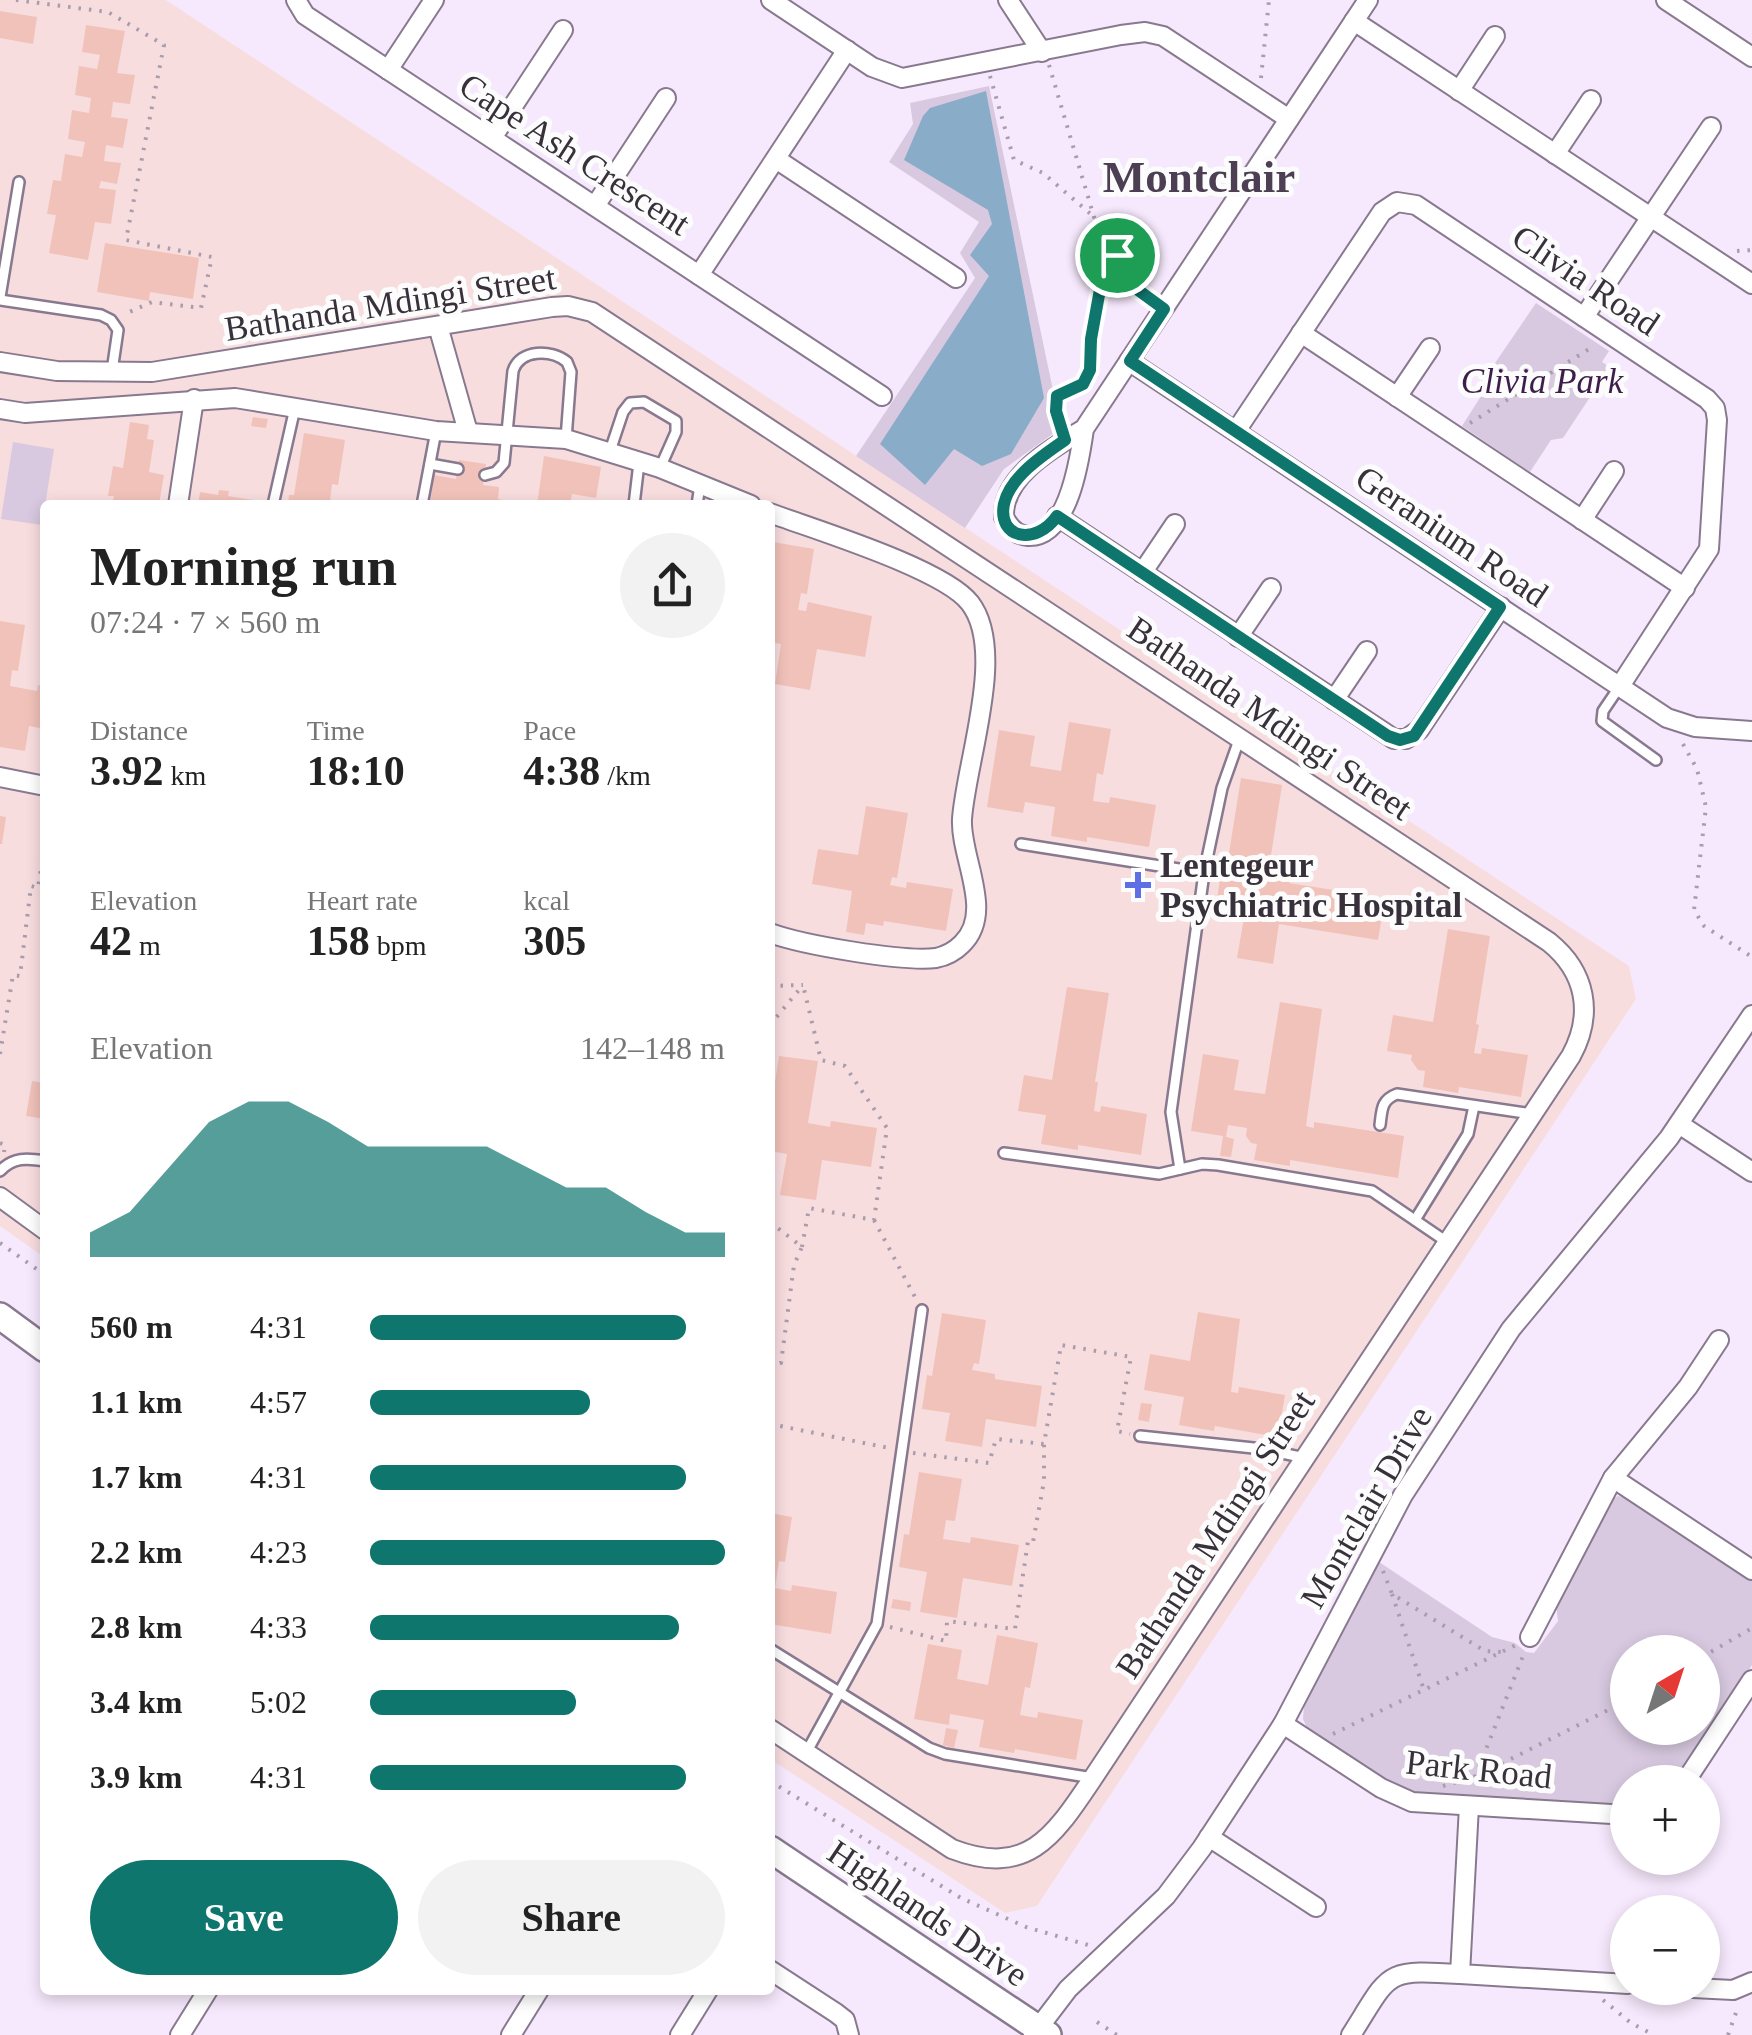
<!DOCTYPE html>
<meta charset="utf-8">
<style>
:root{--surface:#fff;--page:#f2f2f2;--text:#222;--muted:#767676;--accent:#0f766e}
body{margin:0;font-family:"Times New Roman",serif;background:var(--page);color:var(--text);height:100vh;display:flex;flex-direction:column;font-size:38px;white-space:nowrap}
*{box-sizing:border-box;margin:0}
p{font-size:32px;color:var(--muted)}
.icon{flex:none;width:55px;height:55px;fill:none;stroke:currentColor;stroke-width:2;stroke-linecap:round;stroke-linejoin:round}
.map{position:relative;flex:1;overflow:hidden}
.side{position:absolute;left:40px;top:500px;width:735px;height:1495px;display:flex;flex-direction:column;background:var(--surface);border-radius:10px;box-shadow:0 5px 15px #0003}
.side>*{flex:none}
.needle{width:65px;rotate:39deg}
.fabs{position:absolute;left:1610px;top:1635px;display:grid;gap:20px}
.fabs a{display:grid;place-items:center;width:110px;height:110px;border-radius:50%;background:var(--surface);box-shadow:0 5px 15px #0003;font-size:50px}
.pin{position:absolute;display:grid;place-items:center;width:85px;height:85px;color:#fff;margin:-42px;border:5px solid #fff;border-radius:50%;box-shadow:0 2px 10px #0007}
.round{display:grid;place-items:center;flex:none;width:105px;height:105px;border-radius:52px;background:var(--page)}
.summary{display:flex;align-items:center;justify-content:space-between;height:170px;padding:0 50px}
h1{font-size:55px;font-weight:700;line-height:75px}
.metrics{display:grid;grid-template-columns:repeat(3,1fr);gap:15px;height:170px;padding:10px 50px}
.metrics div{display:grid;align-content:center}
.metrics b{font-size:42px;font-weight:700}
.metrics small{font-size:28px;font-weight:400}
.metrics p{font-size:28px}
.chart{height:280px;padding:20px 50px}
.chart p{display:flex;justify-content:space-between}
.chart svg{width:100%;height:180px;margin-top:10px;fill:var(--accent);opacity:.7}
.cta{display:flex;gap:20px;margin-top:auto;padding:20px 50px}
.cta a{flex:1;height:115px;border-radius:60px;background:var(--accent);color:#fff;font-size:40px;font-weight:700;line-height:115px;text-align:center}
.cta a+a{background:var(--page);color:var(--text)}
ul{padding:0 50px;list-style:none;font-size:32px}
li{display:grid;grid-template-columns:160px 120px 1fr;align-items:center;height:75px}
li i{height:25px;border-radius:12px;background:var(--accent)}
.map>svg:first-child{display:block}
.medical{fill:#f8dddf}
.green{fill:#d8c9e0;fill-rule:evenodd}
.water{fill:#89adc8}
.building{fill:#f1c2b9}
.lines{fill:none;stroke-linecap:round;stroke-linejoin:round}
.service-casing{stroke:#88798f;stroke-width:14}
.minor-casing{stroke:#88798f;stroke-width:22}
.secondary-casing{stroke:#88798f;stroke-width:30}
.path{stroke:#a89dad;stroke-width:4;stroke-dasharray:2.5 8;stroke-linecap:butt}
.service{stroke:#fff;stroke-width:9}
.minor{stroke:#fff;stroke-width:18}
.secondary{stroke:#fff;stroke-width:25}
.route-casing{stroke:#fff;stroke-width:20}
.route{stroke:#0f766e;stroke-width:12}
.poi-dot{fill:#5e6ee5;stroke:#fcfcfc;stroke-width:4}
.labels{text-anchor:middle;stroke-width:10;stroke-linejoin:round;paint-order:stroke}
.street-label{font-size:35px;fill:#38313b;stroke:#fcfcfc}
.park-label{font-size:35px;font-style:italic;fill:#3d1e4a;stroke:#fcfcfc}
.poi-label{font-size:35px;font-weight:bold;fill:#38313b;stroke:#fcfcfc;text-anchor:start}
.district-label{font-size:45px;font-weight:bold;fill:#4c3f53;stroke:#fcfcfc}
</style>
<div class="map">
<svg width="1752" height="2035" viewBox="0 0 1752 2035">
<rect width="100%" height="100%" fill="#f7e9fd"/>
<polygon class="medical" points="0,0 166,0 1629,966 1636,999 1037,1906 1005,1913 770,1759 770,505 45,505 45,1258 0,1226"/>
<g class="green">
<polygon points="989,86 1061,428 1004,469 965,528 856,456 975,278 960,253 979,222 889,162 913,124 910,103"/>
<polygon points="1536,303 1609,351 1602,362 1610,367 1563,438 1551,440 1530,472 1462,426 1483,393 1482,382"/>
<polygon points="13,442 54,449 42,525 1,519"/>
<path d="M1618 1496 1630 1499 1752 1580V1665L1675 1782H1628L1627 1806 1415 1794 1391 1785 1307 1728 1303 1719 1304 1706 1379 1562 1492 1637 1515 1643 1526 1652 1534 1653 1558 1621 1556 1605 1609 1501ZM1628 1652H1702V1728H1628Z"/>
</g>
<polygon class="water" points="986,91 1044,398 1011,454 982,466 954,449 925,485 880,444 989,276 970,255 992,224 988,210 904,160 923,116 930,108"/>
<g class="building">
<polygon points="0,11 37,17 33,44 0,38"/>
<polygon points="86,25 125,31 117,73 135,75 130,104 113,102 111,117 128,119 123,148 106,145 104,161 121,163 117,184 101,181 99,188 116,190 111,224 95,222 88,260 49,253 56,215 47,214 53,180 61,181 65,154 82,157 85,142 68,139 72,110 89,113 91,98 75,95 79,66 97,69 100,55 82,52"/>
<polygon points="105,243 199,258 193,299 150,292 149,301 97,292"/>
<polygon points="253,417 268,419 266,428 251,426"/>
<polygon points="130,422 149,425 147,439 154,440 149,472 164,475 159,504 140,501 139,505 112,505 114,496 108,496 113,466 123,468"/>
<polygon points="304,433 345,440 338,485 332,484 330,501 342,505 288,505 289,495 294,495"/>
<polygon points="544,456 601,467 596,498 572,494 570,505 537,505"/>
<polygon points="459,460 486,464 483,485 499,487 498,499 525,505 430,505 434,475 456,479"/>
<polygon points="219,490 229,491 228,496 253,500 252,505 198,505 200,492 218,495"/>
<polygon points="773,542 814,549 807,594 801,593 798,610 806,611 808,602 872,616 865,657 817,649 810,690 775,684 781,644 770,642"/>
<polygon points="0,621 25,625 18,671 12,670 10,686 37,691 38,685 45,686 45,729 29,726 25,751 0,747"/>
<polygon points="1069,722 1111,729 1103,775 1097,773 1093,801 1109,803 1110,797 1156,805 1149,847 1087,837 1087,842 1051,836 1055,807 1025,802 1023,813 987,807 999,730 1035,736 1030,766 1061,771"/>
<polygon points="1241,778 1282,785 1269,868 1263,867 1262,874 1290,879 1289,883 1385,898 1378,940 1279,924 1273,964 1237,958 1244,918 1215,913 1220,878 1225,878"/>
<polygon points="866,806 908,813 897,878 892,877 890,885 906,888 907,882 953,889 946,931 884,921 883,926 866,923 864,935 846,932 852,891 812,884 818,849 858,855"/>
<polygon points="0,816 6,817 2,844 0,844"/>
<polygon points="1448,929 1490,936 1476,1024 1479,1025 1474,1053 1481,1054 1482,1048 1528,1055 1521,1097 1459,1087 1458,1093 1423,1087 1425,1071 1418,1070 1411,1060 1412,1055 1387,1051 1393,1015 1433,1022"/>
<polygon points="1067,987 1109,993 1095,1082 1098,1082 1094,1111 1100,1112 1101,1106 1147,1114 1141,1155 1078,1145 1078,1150 1041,1144 1046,1115 1018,1111 1024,1075 1052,1080"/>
<polygon points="1280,1002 1322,1009 1306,1126 1314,1128 1314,1122 1404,1136 1398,1178 1290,1160 1290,1166 1254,1160 1257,1144 1251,1143 1246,1136 1247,1128 1228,1125 1226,1137 1234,1139 1231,1157 1220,1156 1223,1136 1191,1131 1203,1054 1239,1060 1234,1090 1265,1094"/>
<polygon points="779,1056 818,1061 808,1123 830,1127 831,1121 877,1128 871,1167 822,1160 816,1200 780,1195 787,1154 770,1151 770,1115"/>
<polygon points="32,1081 45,1083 45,1119 26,1116"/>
<polygon points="1198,1312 1240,1319 1231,1392 1238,1393 1239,1387 1285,1395 1278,1437 1215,1426 1214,1431 1179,1425 1184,1397 1144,1390 1150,1354 1190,1361"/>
<polygon points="942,1313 986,1320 979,1364 974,1363 972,1370 995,1374 995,1379 1042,1386 1036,1427 986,1419 982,1447 945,1441 950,1413 922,1409 927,1375 932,1376"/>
<polygon points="1141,1403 1152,1404 1149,1422 1138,1420"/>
<polygon points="919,1472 962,1479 955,1521 946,1520 943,1539 970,1543 971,1537 1019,1545 1012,1586 963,1578 957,1618 920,1612 927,1572 899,1567 904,1534 909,1535"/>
<polygon points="770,1513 792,1517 785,1562 779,1561 775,1588 791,1591 792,1585 837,1592 831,1634 770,1624"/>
<polygon points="893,1599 911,1602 910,1611 891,1608"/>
<polygon points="997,1635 1038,1643 1030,1688 1025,1687 1020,1715 1037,1718 1038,1712 1083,1720 1076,1760 1015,1749 1014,1753 979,1747 984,1720 950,1714 949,1725 914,1719 928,1644 962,1650 957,1679 988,1685"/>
<polygon points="946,1728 958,1730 954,1748 943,1745"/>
</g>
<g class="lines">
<g class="service-casing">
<g id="service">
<polyline points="0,297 19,182"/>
<polyline points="0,300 101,315 111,320 118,330 112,371"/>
<polyline points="610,451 623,412 630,403 644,402 676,421 676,432 660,468"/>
<polyline points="430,464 458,469"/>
<path d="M485 475 496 472 504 463 513 371C520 349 551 349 567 362L571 372 566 439"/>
<polyline points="273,505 295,408"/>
<polyline points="422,505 436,431"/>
<polyline points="634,505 639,463"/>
<polyline points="697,505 700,485"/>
<polyline points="1620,686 1603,711 1602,721 1656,760"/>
<polyline points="1021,844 1204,873"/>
<path d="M1380 1125C1382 1110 1381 1100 1397 1094L1532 1114"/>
<polyline points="1004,1153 1159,1174 1202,1164 1218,1165 1372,1191 1447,1242"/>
<polyline points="1180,1169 1171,1112 1204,873 1222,788 1239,740"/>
<path d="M0 1171C13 1157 27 1158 45 1161"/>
<polyline points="1415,1220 1468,1134 1474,1106"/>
<polyline points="1140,1436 1263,1449 1305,1458"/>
<polyline points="770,1649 929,1748 945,1754 1093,1778"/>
<polyline points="806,1753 877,1624 922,1310"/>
</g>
</g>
<g class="minor-casing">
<g id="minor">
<polyline points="296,0 305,15 882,396"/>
<polyline points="771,0 872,67 902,78 1121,35 1145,32 1163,36 1289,119"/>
<polyline points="1008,0 1042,52"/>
<polyline points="1666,0 1752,57"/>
<polyline points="1354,21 1752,284"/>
<polyline points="388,70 434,0"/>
<polyline points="1459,91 1495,36"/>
<polyline points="492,138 563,30"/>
<polyline points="1555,154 1591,100"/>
<polyline points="776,159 956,278"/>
<polyline points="595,206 666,98"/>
<polyline points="699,275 847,50"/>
<polyline points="1584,317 1711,127"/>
<polyline points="438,326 468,432"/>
<polyline points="1301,333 1685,588"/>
<polyline points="1129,361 1667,718 1695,727 1752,731"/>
<path d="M0 362 57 371 152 372 552 307 568 306 592 312 1549 942C1586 972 1594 1014 1571 1056L1093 1778C1054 1836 1028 1878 952 1849L770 1729"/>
<polyline points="1397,397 1430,348"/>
<polyline points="0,409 25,413 235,398 436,431 566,439 660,468 751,505"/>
<path d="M1084 429C1054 447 1002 476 1004 517 1009 527 1016 535 1028 536 1069 538 1080 457 1084 429L1368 0"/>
<polyline points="1236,431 1382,212 1397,202 1416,205 1707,399 1715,408 1717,420 1709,549 1620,686"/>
<polyline points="178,505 194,399"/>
<path d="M770 513C816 530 944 569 970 603 1007 651 966 761 962 819 960 858 995 912 962 944 955 951 946 956 936 958 902 962 803 945 770 933"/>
<polyline points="1057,516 1394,739 1406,739 1419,730 1501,607"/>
<polyline points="1582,520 1614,471"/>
<polyline points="1142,573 1175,524"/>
<polyline points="1238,637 1271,588"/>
<polyline points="1334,700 1367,651"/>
<polyline points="0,777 45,786"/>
<polyline points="1679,1124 1752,1172"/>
<polyline points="0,1197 45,1230"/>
<polyline points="1613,1478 1752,1570"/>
<polyline points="1530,1637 1613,1478 1688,1387 1719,1340"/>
<polyline points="1283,1724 1381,1788 1412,1802 1628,1815"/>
<polyline points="1685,1782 1752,1680"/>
<polyline points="1469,1806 1460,1974 1628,1984"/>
<polyline points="1209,1837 1316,1907"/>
<polyline points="770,1970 836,2013 845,2020 849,2035"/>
<polyline points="1693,1988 1733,1990 1752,1982"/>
<polyline points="180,2035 208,1990"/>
<polyline points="511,2035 539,1990"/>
<polyline points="680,2035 708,1990"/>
<polyline points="1033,2035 1068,1989 1166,1896 1202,1848 1283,1724 1403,1495 1511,1329 1669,1138 1752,1015"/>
<path d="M1351 2035C1391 1972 1383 1969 1460 1974"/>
</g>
</g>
<g class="secondary-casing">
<g id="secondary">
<polyline points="0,1316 45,1349"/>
<polyline points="770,1849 1048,2035"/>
</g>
</g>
<g class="path">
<polyline points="16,0 108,12 164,45 126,240 212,257 201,308 152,302 125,314"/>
<polyline points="1049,65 1094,217 1138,291 1151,300"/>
<polyline points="990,76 1014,160 1043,173 1093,216"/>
<polyline points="1261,78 1269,0"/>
<polyline points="1737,251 1752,250"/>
<polyline points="1470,423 1594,346"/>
<polyline points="1059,426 1056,411 1057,395 1083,384 1090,370 1091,339 1101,284 1117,255"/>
<polyline points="1683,744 1697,769 1706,807 1694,910 1704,926 1752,957"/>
<polyline points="770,986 803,985"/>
<polyline points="770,1025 803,985"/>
<polyline points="0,1054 13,975 20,976 31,886 38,888 45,842"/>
<polyline points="0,1143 5,1145 4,1152"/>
<polyline points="874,1220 916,1299"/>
<polyline points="770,1222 802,1247 794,1265 781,1363 770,1361"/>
<polyline points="0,1243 45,1275"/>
<polyline points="802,1247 809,1208 874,1220 887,1128 845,1066 821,1060 803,985"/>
<polyline points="770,1424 889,1448"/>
<polyline points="913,1453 989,1463 996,1439 1044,1444 1061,1345 1131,1357 1117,1431 1130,1434"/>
<polyline points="1383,1571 1392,1594 1485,1651 1502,1652"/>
<polyline points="1392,1594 1423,1687 1430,1689"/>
<polyline points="890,1627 946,1641 947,1621 1015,1629 1028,1541 1033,1542 1044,1481 1044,1444"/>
<polyline points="1702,1657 1752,1628"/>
<polyline points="1333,1734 1518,1644"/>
<polyline points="1475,1777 1525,1651"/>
<polyline points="770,1781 961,1898 1026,1927 1088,1945"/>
<polyline points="1443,1786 1475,1777 1628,1700"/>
<polyline points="1603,2000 1631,2023 1654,2035"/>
<polyline points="1097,2022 1117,2035"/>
<polyline points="1728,2035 1738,2007"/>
</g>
<use href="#service" class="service"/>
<use href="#minor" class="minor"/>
<use href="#secondary" class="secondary"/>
</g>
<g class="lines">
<g class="route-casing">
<path id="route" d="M1117 255 1138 290 1164 309 1130 361 1500 607 1414 736 1400 740 1388 736 1057 516C1036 546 997 539 1004 504 1010 477 1043 455 1065 440L1056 411 1057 396 1083 384 1090 370 1091 339 1101 284Z"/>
</g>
<use href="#route" class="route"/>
</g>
<path class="poi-dot" d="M1133 870h10v10h10v10h-10v10h-10v-10h-10v-10h10z"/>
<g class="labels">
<g class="street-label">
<text transform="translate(575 154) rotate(33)" y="12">Cape Ash Crescent</text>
<text transform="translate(1586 280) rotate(34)" y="12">Clivia Road</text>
<text transform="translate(390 303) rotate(-9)" y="12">Bathanda Mdingi Street</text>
<text transform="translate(1452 536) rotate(34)" y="12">Geranium Road</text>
<text transform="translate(1270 718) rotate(34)" y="12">Bathanda Mdingi Street</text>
<text transform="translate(1366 1507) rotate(-60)" y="12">Montclair Drive</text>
<text transform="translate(1215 1534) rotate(-57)" y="12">Bathanda Mdingi Street</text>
<text transform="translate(1479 1769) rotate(6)" y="12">Park Road</text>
<text transform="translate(928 1913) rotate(34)" y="12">Highlands Drive</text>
</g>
<g class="park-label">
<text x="1542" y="393">Clivia Park</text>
</g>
<g class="poi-label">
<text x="1160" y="877">Lentegeur<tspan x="1160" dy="40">Psychiatric Hospital</tspan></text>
</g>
<g class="district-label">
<text x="1199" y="192">Montclair</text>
</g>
</g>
</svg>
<div class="fabs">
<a><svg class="needle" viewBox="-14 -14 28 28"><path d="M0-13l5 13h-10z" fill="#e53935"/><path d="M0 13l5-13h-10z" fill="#767676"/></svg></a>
<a>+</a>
<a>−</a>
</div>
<div class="pin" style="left:1117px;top:255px;background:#1e9e55"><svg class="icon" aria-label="arrive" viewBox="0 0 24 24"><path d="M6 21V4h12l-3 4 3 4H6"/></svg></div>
<section class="side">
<div class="summary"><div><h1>Morning run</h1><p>07:24 · 7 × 560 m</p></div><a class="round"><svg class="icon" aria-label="share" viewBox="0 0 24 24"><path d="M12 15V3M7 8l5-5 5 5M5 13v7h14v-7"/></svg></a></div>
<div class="metrics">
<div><p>Distance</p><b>3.92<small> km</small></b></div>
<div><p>Time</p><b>18:10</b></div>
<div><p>Pace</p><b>4:38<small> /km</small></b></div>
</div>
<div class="metrics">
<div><p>Elevation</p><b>42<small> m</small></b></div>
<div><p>Heart rate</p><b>158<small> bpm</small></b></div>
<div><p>kcal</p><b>305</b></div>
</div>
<div class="chart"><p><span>Elevation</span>142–148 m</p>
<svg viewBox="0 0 160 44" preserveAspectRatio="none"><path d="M0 44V38L10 33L20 22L30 11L40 6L50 6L60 11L70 17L80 17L90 17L100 17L110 22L120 27L130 27L140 33L150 38L160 38V44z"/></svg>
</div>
<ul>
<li><b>560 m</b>4:31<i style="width:89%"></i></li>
<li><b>1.1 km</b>4:57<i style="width:62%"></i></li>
<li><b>1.7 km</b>4:31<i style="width:89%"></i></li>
<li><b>2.2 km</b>4:23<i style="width:100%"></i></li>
<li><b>2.8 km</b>4:33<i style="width:87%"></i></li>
<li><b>3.4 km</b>5:02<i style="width:58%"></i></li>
<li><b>3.9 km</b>4:31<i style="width:89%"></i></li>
</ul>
<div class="cta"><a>Save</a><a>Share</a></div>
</section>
</div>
